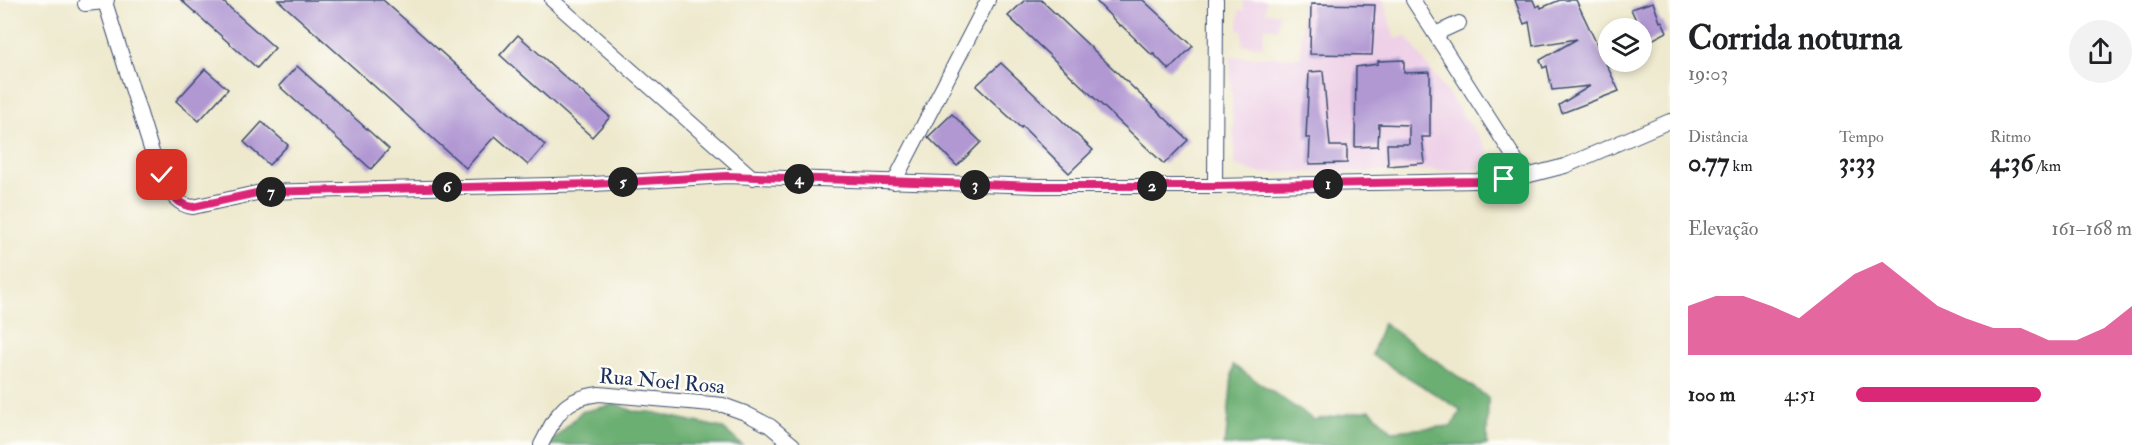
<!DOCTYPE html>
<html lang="pt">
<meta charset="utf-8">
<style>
:root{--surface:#fff;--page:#f2f2f2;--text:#202124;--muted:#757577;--accent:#db2777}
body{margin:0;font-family:"IM FELL Double Pica",serif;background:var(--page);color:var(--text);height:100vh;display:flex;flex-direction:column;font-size:22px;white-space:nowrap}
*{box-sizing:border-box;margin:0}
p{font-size:20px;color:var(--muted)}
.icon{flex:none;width:33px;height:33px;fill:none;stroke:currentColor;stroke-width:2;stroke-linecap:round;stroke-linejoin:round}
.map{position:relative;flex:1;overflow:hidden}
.panel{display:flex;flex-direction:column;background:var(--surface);width:480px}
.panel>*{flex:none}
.controls{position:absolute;left:1598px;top:18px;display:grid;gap:12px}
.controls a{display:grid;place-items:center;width:54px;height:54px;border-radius:50%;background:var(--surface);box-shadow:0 3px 9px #0003;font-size:30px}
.pin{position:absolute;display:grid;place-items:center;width:51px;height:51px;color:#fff;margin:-26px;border-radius:12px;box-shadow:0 3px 9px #0006}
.km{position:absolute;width:30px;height:30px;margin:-15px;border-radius:50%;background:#222;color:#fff;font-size:16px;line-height:30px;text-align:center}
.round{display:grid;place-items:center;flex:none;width:63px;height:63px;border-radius:32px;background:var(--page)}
.summary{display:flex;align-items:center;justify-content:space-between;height:102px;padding:0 18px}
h1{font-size:33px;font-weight:800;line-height:45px}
.metrics{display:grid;grid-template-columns:repeat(3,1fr);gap:9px;height:102px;padding:6px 18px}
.metrics div{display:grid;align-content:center}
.metrics b{font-size:26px;font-weight:800}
.metrics small{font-size:16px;font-weight:400}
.metrics p{font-size:16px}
.chart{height:168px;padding:12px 18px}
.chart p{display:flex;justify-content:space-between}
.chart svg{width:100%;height:108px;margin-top:6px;fill:var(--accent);opacity:.7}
ul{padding:0 18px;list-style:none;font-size:20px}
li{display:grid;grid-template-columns:96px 72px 1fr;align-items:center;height:45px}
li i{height:15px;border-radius:8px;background:var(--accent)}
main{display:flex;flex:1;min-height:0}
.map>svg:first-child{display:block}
.built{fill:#eed0e7}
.forest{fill:#6caf72;stroke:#446f68;stroke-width:1.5}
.building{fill:#b198d3}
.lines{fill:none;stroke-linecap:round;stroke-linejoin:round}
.minor-casing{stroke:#3b4b6f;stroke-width:16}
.minor{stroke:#fff;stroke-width:14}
.route-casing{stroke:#fff;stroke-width:12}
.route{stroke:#db2777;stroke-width:8}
.labels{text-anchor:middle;stroke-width:5;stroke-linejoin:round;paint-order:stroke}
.street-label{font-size:21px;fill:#1b2f5e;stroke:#fdfcf7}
</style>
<main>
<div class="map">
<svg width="1670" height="445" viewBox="0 0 1670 445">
<rect width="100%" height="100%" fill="#fdfcf7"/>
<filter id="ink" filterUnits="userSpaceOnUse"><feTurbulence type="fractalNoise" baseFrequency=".0167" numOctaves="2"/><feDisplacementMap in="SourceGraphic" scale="12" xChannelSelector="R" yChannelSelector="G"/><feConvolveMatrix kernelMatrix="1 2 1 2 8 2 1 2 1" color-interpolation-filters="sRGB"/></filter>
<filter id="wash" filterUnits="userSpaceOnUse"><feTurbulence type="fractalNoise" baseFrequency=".008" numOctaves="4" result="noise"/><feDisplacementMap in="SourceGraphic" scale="24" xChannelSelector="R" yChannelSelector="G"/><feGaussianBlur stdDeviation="1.35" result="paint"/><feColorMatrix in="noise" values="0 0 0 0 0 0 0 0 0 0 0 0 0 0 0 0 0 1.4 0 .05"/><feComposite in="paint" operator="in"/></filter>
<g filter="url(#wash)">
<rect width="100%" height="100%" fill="#eee9cd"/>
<g class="built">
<polygon points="1244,0 1266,0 1265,12 1279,14 1277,28 1264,28 1263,46 1242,45 1243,30 1238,30 1239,11 1244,10"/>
<polygon points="1302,0 1383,0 1395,39 1406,36 1487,148 1489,159 1483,167 1476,170 1258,173 1235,165 1230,57 1301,57"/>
</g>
<g class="forest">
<polygon points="1383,323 1488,398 1487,445 1223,445 1226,438 1233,365 1314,420 1370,410 1392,431 1452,426 1461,410 1372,355"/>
<polygon points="616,404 633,411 651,412 722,428 742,445 549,445 581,412"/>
</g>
<g id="blocks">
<g class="building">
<polygon points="181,0 221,0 275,48 257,68"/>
<polygon points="278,0 383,0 545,145 528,165 495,136 466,168"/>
<polygon points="1025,0 1041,0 1188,140 1164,164 1008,16"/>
<polygon points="1095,0 1143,0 1193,46 1169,70 1153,53 1152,55 1121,25 1120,26"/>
<polygon points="1515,0 1533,0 1536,7 1540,5 1541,8 1560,0 1576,0 1619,91 1562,113 1559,105 1590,86 1552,90 1547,66 1543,68 1540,60 1577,39 1533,46 1529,22 1524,24"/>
<polygon points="1653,2 1660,22 1662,21 1667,32 1646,43 1631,9"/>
<polygon points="1311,4 1375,5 1372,55 1310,54"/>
<polygon points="518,35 610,117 592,137 500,55"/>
<polygon points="1404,60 1404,73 1430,72 1430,137 1422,137 1425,163 1388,166 1387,144 1409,144 1409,125 1379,124 1378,146 1355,147 1356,67 1378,64 1378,61"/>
<polygon points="1001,63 1093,150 1069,173 1022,126 1021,128 976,86"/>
<polygon points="297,66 389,149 371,169 279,86"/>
<polygon points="205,69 228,89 199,121 176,101"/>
<polygon points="1323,71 1330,146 1347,146 1347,163 1309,164 1310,138 1306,138 1309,72"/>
<polygon points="952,114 981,142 957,166 928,137"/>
<polygon points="262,122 288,145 269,165 244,142"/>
</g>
</g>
</g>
<g filter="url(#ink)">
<use href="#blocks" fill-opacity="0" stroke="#3b4b6f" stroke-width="1.5"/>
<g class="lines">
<g class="minor-casing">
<g id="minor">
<polyline points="552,0 753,178"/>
<polyline points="1413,0 1526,176"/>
<path d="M105 2 152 152C161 172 168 204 193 207L261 192 593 184 727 176 1037 186H1215L1477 181 1526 176 1565 166 1670 121"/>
<polyline points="85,4 105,2 107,0"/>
<polyline points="1435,34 1459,23"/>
<polyline points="894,182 988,0"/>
<polyline points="1215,186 1216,0"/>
<path d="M541 445C557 414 562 399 599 394L723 405 745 413 770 426 793 445"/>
</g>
</g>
<use href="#minor" class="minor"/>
</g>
</g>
<g class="lines" filter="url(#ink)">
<g class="route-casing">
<path id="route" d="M162 175C170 191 175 205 193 207L261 192 593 184 727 176 1037 186H1215L1477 181 1504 179"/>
</g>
<use href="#route" class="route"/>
</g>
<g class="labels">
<g class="street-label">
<text transform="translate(662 381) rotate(5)" y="7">Rua Noel Rosa</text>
</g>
</g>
</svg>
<div class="controls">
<a><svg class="icon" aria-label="layers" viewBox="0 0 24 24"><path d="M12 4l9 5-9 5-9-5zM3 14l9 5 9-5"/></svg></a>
</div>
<div class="pin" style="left:1504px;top:179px;background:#1e9e55"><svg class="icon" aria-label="arrive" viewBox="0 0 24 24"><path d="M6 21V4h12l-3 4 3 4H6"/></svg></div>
<div class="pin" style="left:162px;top:175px;background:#d93025"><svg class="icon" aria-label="check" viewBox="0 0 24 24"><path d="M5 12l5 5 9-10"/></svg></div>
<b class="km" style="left:1328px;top:184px">1</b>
<b class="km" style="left:1152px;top:186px">2</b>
<b class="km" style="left:975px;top:185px">3</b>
<b class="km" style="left:799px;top:179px">4</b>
<b class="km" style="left:623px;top:182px">5</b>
<b class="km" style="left:447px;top:187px">6</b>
<b class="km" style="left:271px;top:192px">7</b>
</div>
<section class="panel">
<div class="summary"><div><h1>Corrida noturna</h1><p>19:03</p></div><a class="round"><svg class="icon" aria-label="share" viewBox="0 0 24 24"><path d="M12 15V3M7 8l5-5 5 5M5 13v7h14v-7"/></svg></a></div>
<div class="metrics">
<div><p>Distância</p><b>0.77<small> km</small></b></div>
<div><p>Tempo</p><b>3:33</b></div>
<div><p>Ritmo</p><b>4:36<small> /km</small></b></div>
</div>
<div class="chart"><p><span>Elevação</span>161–168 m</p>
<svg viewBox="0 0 160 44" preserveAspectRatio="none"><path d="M0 44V24L10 20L20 20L30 24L40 29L50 20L60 11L70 6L80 15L90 24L100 29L110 33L120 33L130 38L140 38L150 33L160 24V44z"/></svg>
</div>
<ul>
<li><b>100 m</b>4:51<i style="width:67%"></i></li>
</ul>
</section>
</main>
